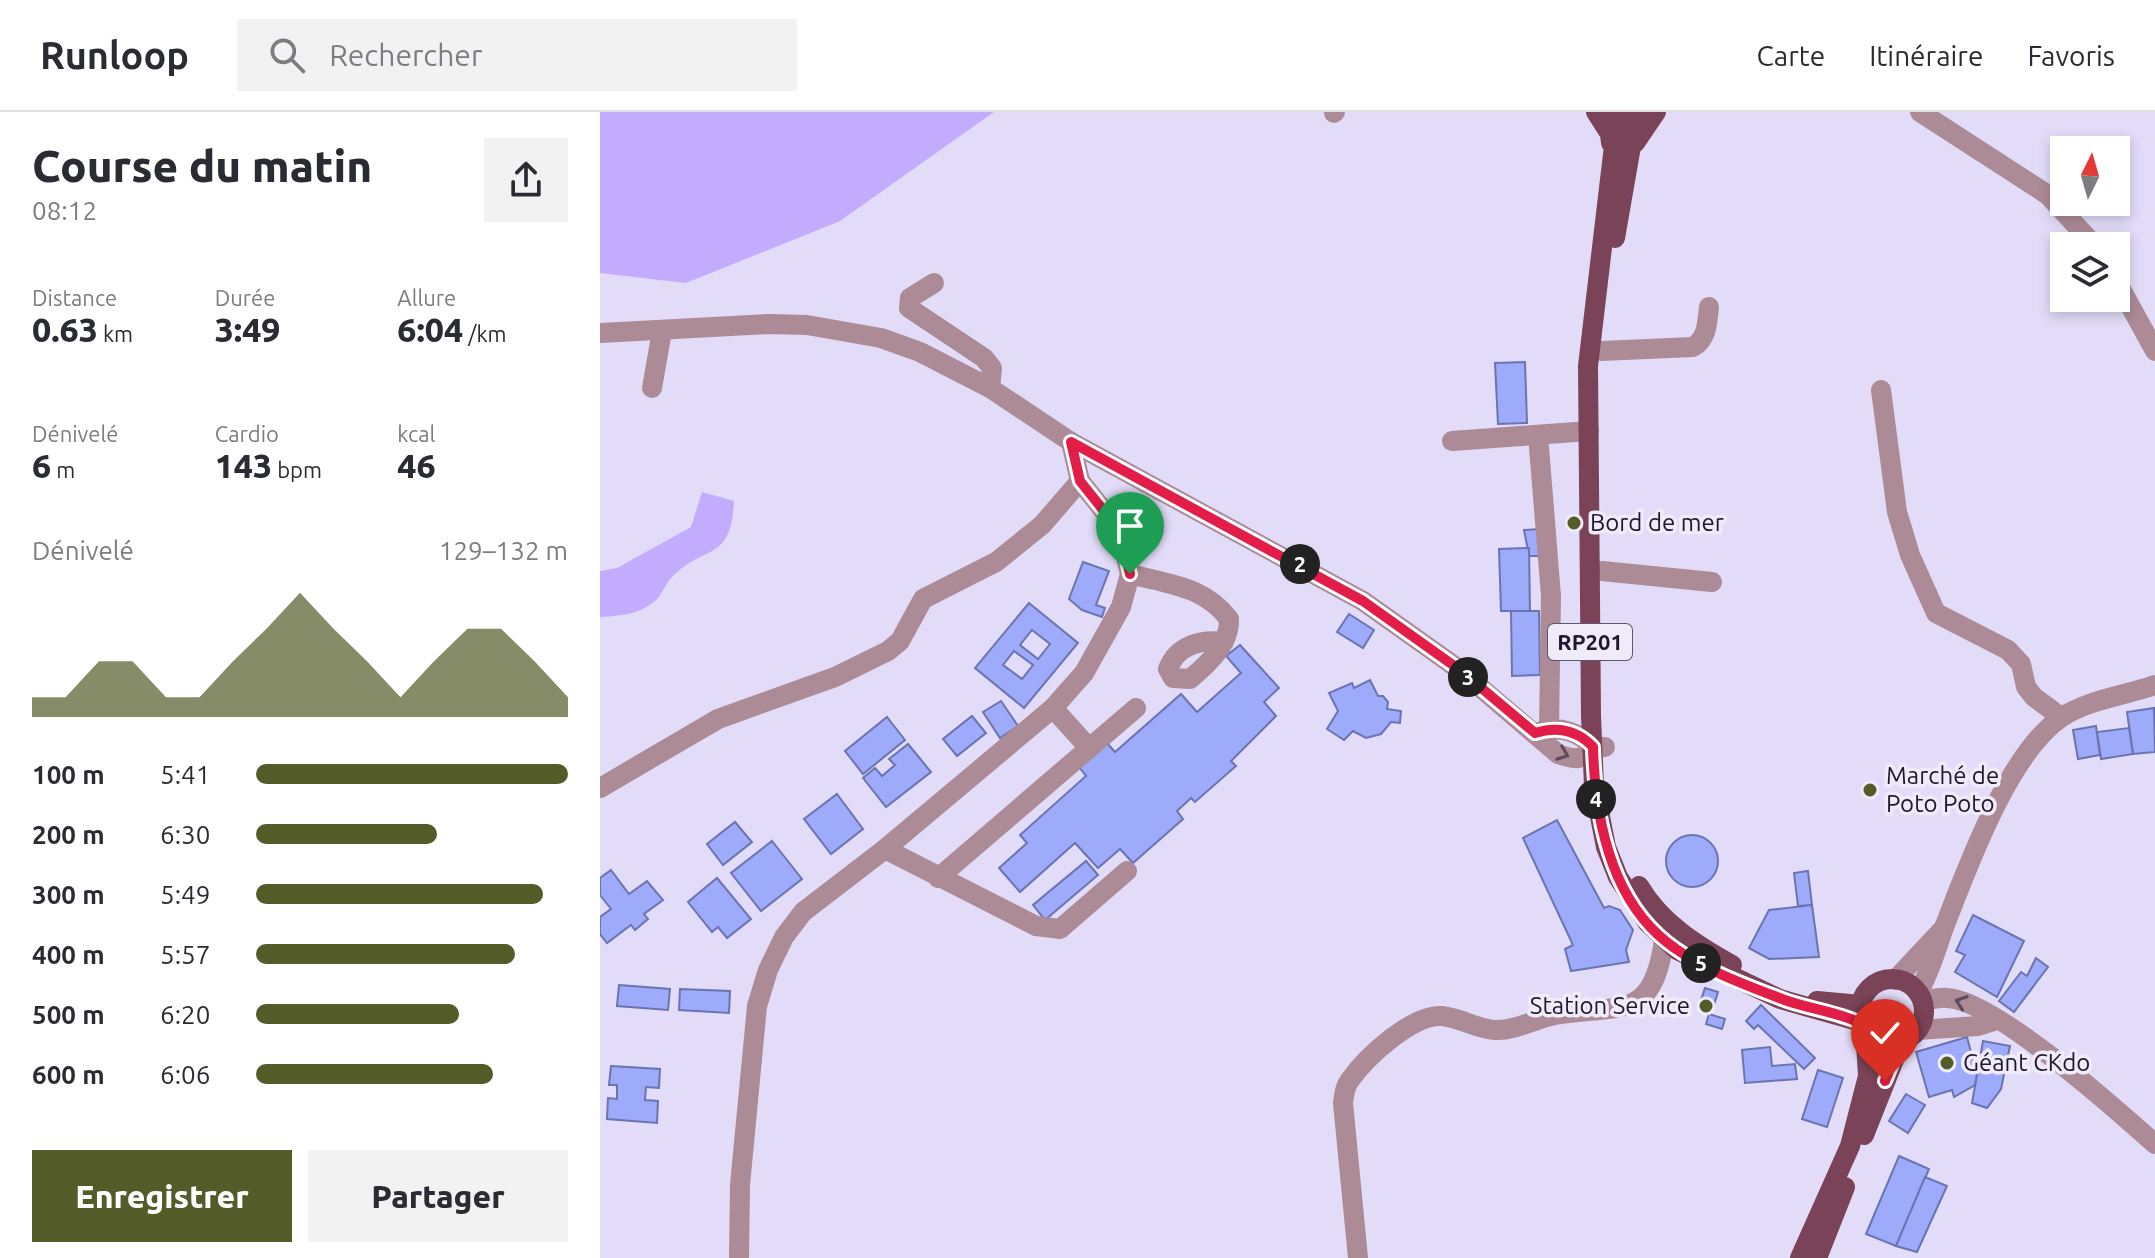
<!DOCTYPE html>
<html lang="fr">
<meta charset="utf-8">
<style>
:root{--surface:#fff;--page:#f2f2f3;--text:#2b2b33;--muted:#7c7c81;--line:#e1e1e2;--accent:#535b29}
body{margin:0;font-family:Ubuntu,sans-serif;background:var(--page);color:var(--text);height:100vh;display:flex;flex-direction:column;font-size:30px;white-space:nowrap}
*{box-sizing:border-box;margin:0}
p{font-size:26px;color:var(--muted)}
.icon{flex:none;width:44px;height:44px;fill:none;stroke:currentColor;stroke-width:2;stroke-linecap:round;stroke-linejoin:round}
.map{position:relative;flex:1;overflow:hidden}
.side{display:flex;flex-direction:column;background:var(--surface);width:600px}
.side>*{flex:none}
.needle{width:52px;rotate:5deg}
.fabs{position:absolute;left:1450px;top:24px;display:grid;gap:16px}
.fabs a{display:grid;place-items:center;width:80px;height:80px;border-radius:0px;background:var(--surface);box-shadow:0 4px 12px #0003;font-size:40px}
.pin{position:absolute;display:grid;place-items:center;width:68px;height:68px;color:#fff;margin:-82px -34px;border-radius:50% 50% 50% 0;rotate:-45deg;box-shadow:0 0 8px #0007}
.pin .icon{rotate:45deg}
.km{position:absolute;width:40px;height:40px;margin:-20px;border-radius:50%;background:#222;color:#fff;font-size:22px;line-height:40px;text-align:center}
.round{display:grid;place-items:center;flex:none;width:84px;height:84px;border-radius:0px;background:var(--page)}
.overview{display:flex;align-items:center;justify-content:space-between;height:136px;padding:0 32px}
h1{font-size:44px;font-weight:800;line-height:60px}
.figures{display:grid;grid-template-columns:repeat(3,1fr);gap:12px;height:136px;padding:8px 32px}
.figures div{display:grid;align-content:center}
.figures b{font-size:34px;font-weight:800}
.figures small{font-size:22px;font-weight:400}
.figures p{font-size:22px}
.chart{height:224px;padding:16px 32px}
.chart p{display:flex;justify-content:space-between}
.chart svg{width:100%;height:144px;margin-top:8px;fill:var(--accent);opacity:.7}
.action{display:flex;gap:16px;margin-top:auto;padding:16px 32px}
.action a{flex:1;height:92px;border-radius:0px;background:var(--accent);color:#fff;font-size:32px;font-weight:800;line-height:92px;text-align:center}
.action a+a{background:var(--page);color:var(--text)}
ul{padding:0 32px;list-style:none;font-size:26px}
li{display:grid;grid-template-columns:128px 96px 1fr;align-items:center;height:60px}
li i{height:20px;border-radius:10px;background:var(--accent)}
header{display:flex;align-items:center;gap:48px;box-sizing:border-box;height:112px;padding:0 40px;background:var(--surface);border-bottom:2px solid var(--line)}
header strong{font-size:38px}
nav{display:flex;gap:44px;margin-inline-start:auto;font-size:28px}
.search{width:560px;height:72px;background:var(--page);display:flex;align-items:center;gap:20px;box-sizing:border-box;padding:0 28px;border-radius:0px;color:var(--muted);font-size:30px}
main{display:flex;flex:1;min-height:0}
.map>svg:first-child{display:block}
.water{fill:#c3acfe}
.building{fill:#9eaafa;stroke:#6b74b1;stroke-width:2;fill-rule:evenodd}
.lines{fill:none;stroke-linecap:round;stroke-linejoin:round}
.minor{stroke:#ac8b96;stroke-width:20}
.major{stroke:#7b4358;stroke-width:20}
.oneway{stroke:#5e4b5e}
.route-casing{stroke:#fff;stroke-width:16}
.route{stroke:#e11d48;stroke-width:10}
.poi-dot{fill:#535b29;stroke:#efebf9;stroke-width:3}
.labels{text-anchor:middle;stroke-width:7;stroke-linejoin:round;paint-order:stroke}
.shield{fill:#efebf9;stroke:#5d576c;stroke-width:2}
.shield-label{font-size:22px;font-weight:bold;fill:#1f1730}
.poi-label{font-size:24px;fill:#1f1730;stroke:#efebf9;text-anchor:start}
</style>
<header>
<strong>Runloop</strong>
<div class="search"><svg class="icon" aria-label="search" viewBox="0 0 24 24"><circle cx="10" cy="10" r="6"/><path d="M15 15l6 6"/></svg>Rechercher</div>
<nav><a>Carte</a><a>Itinéraire</a><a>Favoris</a></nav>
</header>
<main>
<section class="side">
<div class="overview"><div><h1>Course du matin</h1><p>08:12</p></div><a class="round"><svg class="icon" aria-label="share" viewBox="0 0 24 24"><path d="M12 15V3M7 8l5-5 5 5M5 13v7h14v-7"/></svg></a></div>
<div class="figures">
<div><p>Distance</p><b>0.63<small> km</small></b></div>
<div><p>Durée</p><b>3:49</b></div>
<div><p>Allure</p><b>6:04<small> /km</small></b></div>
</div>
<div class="figures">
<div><p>Dénivelé</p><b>6<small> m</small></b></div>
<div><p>Cardio</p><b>143<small> bpm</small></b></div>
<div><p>kcal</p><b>46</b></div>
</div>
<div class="chart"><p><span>Dénivelé</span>129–132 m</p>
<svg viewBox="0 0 160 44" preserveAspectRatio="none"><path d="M0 44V38L10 38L20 27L30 27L40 38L50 38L60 27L70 17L80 6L90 17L100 27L110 38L120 27L130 17L140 17L150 27L160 38V44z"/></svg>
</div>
<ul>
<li><b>100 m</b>5:41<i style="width:100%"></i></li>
<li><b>200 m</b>6:30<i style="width:58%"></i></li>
<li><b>300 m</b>5:49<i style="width:92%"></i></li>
<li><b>400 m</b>5:57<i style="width:83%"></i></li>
<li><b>500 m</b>6:20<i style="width:65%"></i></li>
<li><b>600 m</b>6:06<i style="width:76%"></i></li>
</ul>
<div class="action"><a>Enregistrer</a><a>Partager</a></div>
</section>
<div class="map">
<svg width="1555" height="1146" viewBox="0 0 1555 1146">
<rect width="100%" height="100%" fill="#e2dcf8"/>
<g class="water">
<polygon points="0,0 394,0 240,109 86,171 0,161"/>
<path d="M102 380 134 389C131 451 106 431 72 465 66 471 63 480 58 486 43 502 21 504 0 505V459L17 456 91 415Z"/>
</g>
<g class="building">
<polygon points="925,250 927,311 898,312 895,251"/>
<polygon points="940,417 940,444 929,444 924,418"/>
<polygon points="929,436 930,499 901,499 899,437"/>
<polygon points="483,450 509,459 496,493 505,496 502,505 482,498 469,487"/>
<path d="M429 491 478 531 424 596 375 556ZM432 518 450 532 438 547 420 533ZM414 539 433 553 422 567 403 553Z"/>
<polygon points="911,499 939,499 940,563 912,564"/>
<polygon points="749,502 774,518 763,536 737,520"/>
<polygon points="640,533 679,576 664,590 676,604 631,649 636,654 595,690 591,686 577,699 583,707 533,751 520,737 498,756 475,731 420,780 399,756 427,731 420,723 486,664 479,655 507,631 515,640 581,582 597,600 641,561 626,544"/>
<polygon points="770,568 778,584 783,584 788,590 787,597 801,599 800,611 791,610 781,622 766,626 753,619 744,628 727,617 738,599 729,581 752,571 754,576"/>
<polygon points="401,589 418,614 400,626 383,600"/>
<polygon points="1554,596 1555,640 1533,642 1527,600"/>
<polygon points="372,604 386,621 357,644 343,627"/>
<polygon points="287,605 305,628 263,662 245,639"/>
<polygon points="1496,614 1500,643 1478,647 1473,618"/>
<polygon points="1529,616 1533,642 1501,647 1497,620"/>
<polygon points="308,632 331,660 286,695 263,666 275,656 282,664 295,653 289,647"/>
<polygon points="237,682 263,717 231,742 204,707"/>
<polygon points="957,708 1004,796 1009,794 1020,798 1033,818 1026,838 1029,850 971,859 965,837 973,833 923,726"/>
<polygon points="135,710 152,730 123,753 107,732"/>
<circle cx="1092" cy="749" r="26"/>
<polygon points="172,729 202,767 161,799 131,761"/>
<polygon points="486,749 498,763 445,808 433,793"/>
<polygon points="11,758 29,782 47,769 63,788 44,802 48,807 35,818 31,813 7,831 0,822 0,805 11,797 0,783 0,766"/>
<polygon points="1208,759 1212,793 1198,794 1194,761"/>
<polygon points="117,766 151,807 127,826 118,815 112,820 88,790"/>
<polygon points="1212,793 1219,845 1169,847 1149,836 1169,798"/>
<polygon points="1373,803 1424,829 1397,885 1355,860 1365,843 1356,839"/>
<polygon points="1436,846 1448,855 1414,900 1399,889 1421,860 1427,864"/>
<polygon points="19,873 70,877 68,898 17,894"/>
<polygon points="1105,876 1118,880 1113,896 1100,891"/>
<polygon points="80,877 130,879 129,901 79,898"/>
<polygon points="1161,893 1215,946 1204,957 1158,913 1154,917 1146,909"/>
<polygon points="1109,902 1125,907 1122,917 1106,912"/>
<polygon points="1367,925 1377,963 1375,973 1354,985 1352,978 1329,985 1316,940"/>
<polygon points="1383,929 1410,934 1401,977 1387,996 1372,991"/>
<polygon points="1170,935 1172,954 1195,952 1197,967 1145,971 1142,938"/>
<polygon points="11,954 60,957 59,976 46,975 45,988 58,989 57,1011 7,1007 8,986 17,987 17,973 9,973"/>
<polygon points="1218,958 1243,966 1227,1015 1202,1007"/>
<polygon points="1306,982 1325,993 1308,1021 1289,1009"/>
<polygon points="1299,1044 1329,1057 1296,1134 1266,1122"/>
<polygon points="1325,1065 1347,1074 1317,1140 1296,1134"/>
</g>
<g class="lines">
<g class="minor">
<polyline points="1320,0 1448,83 1495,134"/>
<polyline points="734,1 735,0"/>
<polyline points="1516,168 1555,239"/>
<polyline points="334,171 310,186 309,196 384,246 392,256 390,276"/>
<path d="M0 221 169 212 207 213 281 226 320 240 390 276 471 330 763 489 860 558 958 642C974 648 983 649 993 635"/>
<path d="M1001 239 1093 235C1108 226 1107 210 1109 195"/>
<polyline points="52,276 62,219"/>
<polyline points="1281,278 1297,400 1310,443 1336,501 1408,538 1421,552 1426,575 1434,585 1461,605"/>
<polyline points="938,323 951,484 949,617"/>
<polyline points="852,329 989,319"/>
<polyline points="1002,459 1112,470"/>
<path d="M530 462C568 472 604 474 629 507 630 532 608 552 590 567L573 566 568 557C577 533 601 527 624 530"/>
<polyline points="453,596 489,636"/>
<path d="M939 620C959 613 979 620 993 635H1005"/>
<polyline points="0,676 118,607 235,565 288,539 300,529 323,487 396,450 442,413 480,369"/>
<polyline points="285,737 436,814 460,817 527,759"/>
<polyline points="338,766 536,596"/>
<polyline points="1295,868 1341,819"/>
<path d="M1318 881C1331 858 1336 837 1345 813 1368 754 1409 640 1462 605 1490 587 1524 584 1555 573"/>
<path d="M1322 889C1330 888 1339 885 1347 886 1394 888 1517 998 1555 1032"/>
<polyline points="1318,918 1378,914 1397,908"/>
<polyline points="139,1146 140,1073 157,894 168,858 184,825 203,800 285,737 453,596 484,561 521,495 530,462 520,419 480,369 471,330"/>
<path d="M758 1146 743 991C744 983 745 974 750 968 767 944 813 902 842 904 861 906 877 917 895 918 915 919 935 907 955 903 1020 892 1053 910 1064 828"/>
</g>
<g class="major">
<polyline points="996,0 1010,22 1011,31"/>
<polyline points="1018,0 988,254 991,604 994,674 1006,735 1018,765 1048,811 1077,838 1180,887 1261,910"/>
<polyline points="1035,31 1056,0"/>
<polyline points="1015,126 1037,0"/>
<path d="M1039 774C1061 811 1096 833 1132 853"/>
<circle cx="1292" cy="899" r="32"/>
<polyline points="1217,889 1261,893"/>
<polyline points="1264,1023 1301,930"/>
<polyline points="1200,1146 1250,1034 1268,964 1265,916"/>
<polyline points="1217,1146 1245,1075"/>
</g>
</g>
<defs><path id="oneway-chevron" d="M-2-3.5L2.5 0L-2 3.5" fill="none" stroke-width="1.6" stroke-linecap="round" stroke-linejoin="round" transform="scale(2)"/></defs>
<g class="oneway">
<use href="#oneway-chevron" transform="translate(963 642) rotate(21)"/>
<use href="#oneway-chevron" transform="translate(1361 890) rotate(-161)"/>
</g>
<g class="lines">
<g class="route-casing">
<path id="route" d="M530 462 520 419 480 369 471 330 763 489 860 558 935 621C958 614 977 618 993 635 995 707 1011 793 1076 837 1107 859 1146 873 1182 887 1205 896 1237 900 1258 910 1266 913 1272 924 1281 929L1301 930 1285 969"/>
</g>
<use href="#route" class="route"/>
</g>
<g class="poi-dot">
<circle cx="974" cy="411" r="8"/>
<circle cx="1270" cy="678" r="8"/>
<circle cx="1106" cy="894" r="8"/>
<circle cx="1347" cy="951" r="8"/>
</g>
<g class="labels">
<rect class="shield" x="948" y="512" width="84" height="36" rx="6"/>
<g class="shield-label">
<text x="990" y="538">RP201</text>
</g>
<g class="poi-label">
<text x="990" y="419">Bord de mer</text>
<text x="1286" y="672">Marché de<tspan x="1286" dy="28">Poto Poto</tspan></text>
<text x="1090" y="902" text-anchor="end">Station Service</text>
<text x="1363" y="959">Géant CKdo</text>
</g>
</g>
</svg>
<div class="fabs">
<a><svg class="needle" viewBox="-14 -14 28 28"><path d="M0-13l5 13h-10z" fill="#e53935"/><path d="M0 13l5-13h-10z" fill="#7c7c81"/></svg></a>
<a><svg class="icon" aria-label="layers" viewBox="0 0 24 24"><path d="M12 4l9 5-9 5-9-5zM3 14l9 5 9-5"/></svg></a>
</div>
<div class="pin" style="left:530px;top:462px;background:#1e9e55"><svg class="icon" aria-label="arrive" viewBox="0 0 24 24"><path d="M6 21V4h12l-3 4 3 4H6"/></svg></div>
<div class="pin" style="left:1285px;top:969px;background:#d93025"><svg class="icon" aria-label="check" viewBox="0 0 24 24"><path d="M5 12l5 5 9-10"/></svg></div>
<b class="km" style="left:700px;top:452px">2</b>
<b class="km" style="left:868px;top:565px">3</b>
<b class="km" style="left:996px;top:687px">4</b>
<b class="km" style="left:1101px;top:851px">5</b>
</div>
</main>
